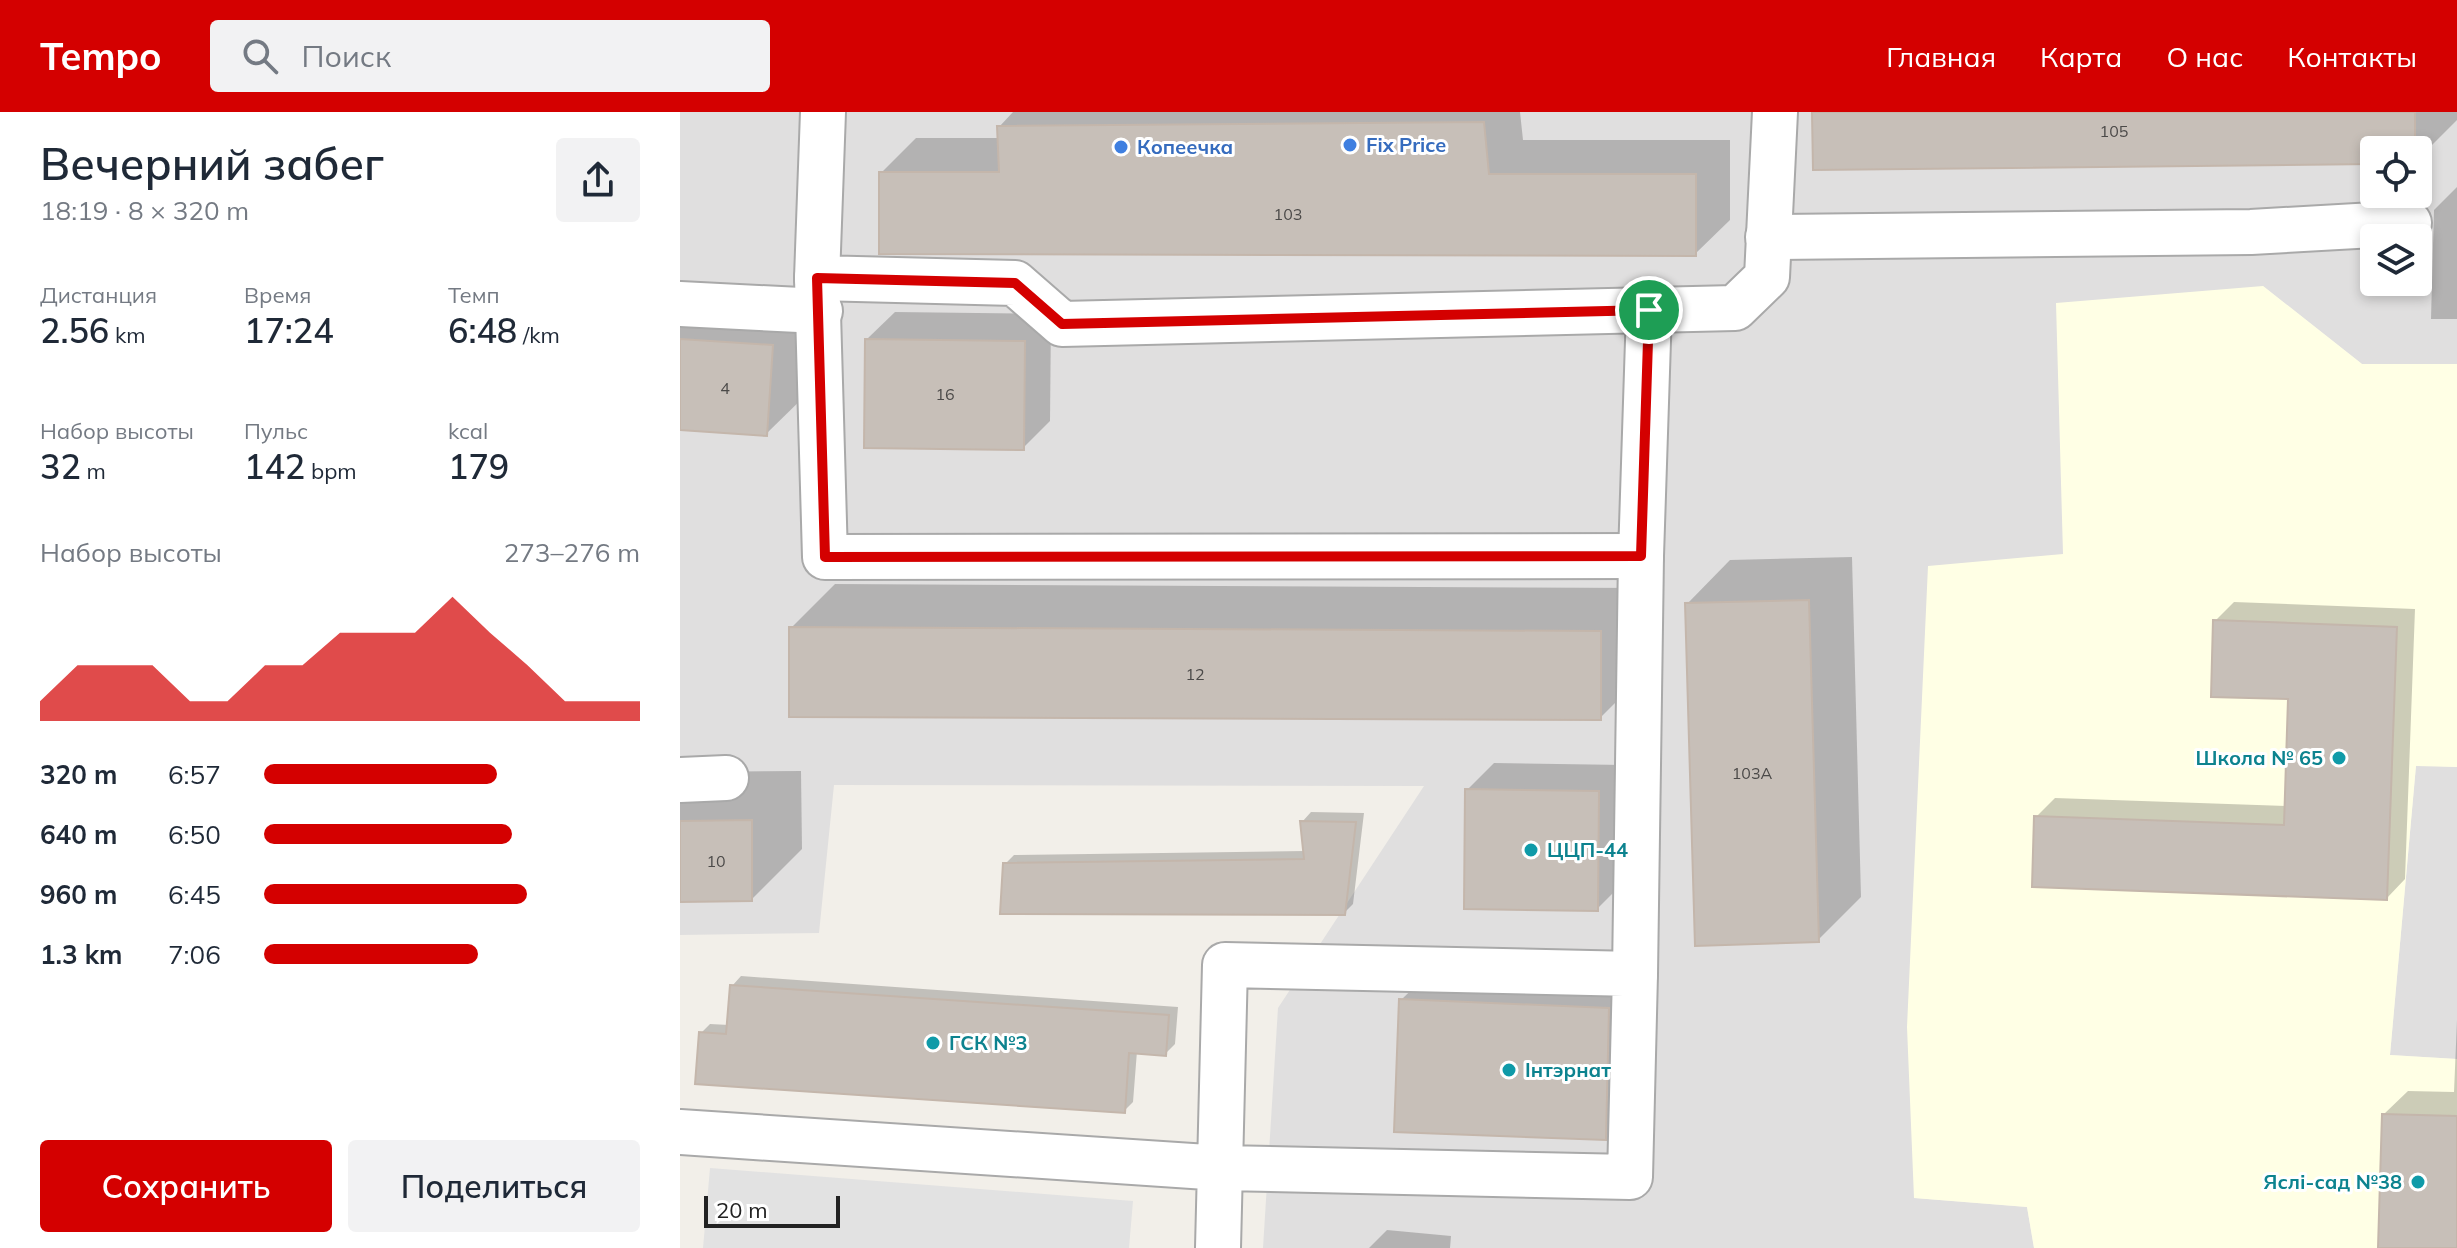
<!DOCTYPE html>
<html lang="ru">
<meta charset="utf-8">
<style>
:root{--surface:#fff;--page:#f2f2f3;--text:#1f2937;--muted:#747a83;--accent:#d40000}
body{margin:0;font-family:Mulish,sans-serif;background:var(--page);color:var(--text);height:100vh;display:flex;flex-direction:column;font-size:30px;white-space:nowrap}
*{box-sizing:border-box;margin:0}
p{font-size:26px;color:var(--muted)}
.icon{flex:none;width:44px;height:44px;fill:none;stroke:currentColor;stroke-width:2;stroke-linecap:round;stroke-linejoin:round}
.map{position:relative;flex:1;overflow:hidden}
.panel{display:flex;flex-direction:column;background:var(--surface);width:680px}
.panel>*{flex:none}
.fabs{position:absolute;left:1680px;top:24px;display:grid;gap:16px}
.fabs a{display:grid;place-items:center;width:72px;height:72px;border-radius:8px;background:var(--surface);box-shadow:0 4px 12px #0003;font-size:40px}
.scale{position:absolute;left:24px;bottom:20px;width:136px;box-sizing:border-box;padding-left:8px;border:4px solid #222;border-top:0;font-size:22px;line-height:28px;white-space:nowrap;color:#222;-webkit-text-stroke:6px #fff;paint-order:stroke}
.pin{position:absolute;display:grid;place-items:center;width:68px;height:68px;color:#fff;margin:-34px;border:4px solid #fff;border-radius:50%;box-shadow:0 2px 8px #0007}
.round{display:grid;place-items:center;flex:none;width:84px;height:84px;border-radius:8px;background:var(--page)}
.head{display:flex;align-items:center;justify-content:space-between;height:136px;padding:0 40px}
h1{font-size:44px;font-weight:600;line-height:60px}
.metrics{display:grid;grid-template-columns:repeat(3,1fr);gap:12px;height:136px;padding:8px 40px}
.metrics div{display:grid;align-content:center}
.metrics b{font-size:34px;font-weight:600}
.metrics small{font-size:22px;font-weight:400}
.metrics p{font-size:22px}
.chart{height:224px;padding:16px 40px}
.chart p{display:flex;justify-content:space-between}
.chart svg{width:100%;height:144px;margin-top:8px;fill:var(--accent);opacity:.7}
.button{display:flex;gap:16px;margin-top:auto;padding:16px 40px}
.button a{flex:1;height:92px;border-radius:8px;background:var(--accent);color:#fff;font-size:32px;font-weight:600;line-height:92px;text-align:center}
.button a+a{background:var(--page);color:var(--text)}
ul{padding:0 40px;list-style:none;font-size:26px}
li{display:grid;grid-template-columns:128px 96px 1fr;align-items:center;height:60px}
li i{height:20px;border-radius:10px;background:var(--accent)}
header{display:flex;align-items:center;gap:48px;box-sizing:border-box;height:112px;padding:0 40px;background:var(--accent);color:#fff}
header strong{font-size:38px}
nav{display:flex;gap:44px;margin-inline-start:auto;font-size:28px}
.search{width:560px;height:72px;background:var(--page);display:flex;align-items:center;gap:20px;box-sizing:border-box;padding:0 28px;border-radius:8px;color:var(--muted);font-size:30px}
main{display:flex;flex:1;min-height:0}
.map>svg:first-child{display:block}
.residential{fill:#e0dfdf;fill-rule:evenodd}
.education{fill:#ffffe5}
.parking{fill:#e2e2e2}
.shadow{fill:#0003}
.building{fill:#c7bfb8;stroke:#c4b6ab;stroke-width:2}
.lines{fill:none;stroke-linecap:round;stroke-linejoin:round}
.minor-casing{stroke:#a9a9a9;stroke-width:48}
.minor{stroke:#fff;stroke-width:44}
.route-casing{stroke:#fff;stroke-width:16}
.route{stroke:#d40000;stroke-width:10}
.shop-dot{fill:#3f7fe0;stroke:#fff;stroke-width:3}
.culture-dot{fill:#0f9aa8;stroke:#fff;stroke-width:3}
.labels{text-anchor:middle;stroke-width:6;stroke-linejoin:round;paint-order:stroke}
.number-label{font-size:16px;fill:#4b4948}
.shop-label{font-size:20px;font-weight:bold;fill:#366cbe;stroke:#fff;text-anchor:start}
.culture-label{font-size:20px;font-weight:bold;fill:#0d838f;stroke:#fff;text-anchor:start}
</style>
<header>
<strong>Tempo</strong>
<div class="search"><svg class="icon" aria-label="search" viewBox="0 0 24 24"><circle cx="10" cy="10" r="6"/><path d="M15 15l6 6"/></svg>Поиск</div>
<nav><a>Главная</a><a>Карта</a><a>О нас</a><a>Контакты</a></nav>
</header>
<main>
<section class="panel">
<div class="head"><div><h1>Вечерний забег</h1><p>18:19 · 8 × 320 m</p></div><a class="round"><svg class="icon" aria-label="share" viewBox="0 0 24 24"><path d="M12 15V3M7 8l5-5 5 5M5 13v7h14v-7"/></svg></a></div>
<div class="metrics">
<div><p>Дистанция</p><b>2.56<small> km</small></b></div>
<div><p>Время</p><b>17:24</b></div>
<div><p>Темп</p><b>6:48<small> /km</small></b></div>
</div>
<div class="metrics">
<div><p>Набор высоты</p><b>32<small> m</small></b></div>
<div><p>Пульс</p><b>142<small> bpm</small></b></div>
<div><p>kcal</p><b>179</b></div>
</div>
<div class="chart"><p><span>Набор высоты</span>273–276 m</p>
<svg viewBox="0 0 160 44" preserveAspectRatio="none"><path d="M0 44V38L10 27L20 27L30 27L40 38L50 38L60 27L70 27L80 17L90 17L100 17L110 6L120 17L130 27L140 38L150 38L160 38V44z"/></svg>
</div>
<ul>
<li><b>320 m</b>6:57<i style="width:62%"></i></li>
<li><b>640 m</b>6:50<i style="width:66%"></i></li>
<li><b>960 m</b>6:45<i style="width:70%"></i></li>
<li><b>1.3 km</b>7:06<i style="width:57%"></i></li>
</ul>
<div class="button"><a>Сохранить</a><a>Поделиться</a></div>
</section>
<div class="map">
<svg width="1777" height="1136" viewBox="0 0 1777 1136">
<rect width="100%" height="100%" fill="#f2efe9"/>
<g class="residential">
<path d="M0 0H1777V252H1682L1583 174 1383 442 1235 1086 1347 1095 1354 1136H583L598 896 744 674 154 673 139 821 0 823ZM1694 38H1738V82H1694ZM1694 126H1738V170H1694Z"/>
<polygon points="1736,653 1777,655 1777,947 1710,943"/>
</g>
<polygon class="education" points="1583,174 1682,252 1777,252 1777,655 1736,654 1710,943 1777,947 1777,1136 1354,1136 1347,1095 1234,1086 1227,915 1248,454 1383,442 1376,191"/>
<polygon class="parking" points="30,1056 453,1089 449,1136 23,1136"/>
<g class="shadow">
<polygon points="333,0 840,0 843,28 1050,28 1050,108 1015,142 201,61 236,26 319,26 319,15"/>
<polygon points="1134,0 1777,0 1777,8 1738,47 1738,38 1694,38 1694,50"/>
<polygon points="1777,75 1777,207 1751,207 1754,98"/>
<polygon points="0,181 136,190 130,279 86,322 0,316"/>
<polygon points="215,200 371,202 370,309 343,336 187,227"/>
<polygon points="1172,445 1181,785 1138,828 1007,492 1050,448"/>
<polygon points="155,472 964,476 964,562 920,606 111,516"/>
<polygon points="1554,490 1735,497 1725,767 1707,786 1356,705 1375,686 1606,694 1610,585 1535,509"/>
<polygon points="814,651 945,653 944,770 917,797 787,678"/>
<polygon points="121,659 122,737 72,787 0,788 0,660"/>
<polygon points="631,700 684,701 673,792 664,801 325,752 334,743 625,739 622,710"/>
<polygon points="756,854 962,862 959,992 925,1026 721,888"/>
<polygon points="61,864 498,895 495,932 486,941 457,939 453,990 444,999 21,921 30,912 49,913 52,874"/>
<polygon points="1777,908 1777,1136 1700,1136 1704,1002 1728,979 1774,980"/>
<polygon points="707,1118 771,1124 770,1136 689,1136"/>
</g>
<g class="building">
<polygon points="1132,0 1735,0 1735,38 1694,38 1694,52 1133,58"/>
<polygon points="804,10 809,62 1016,62 1016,144 199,142 199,60 319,60 317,14"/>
<polygon points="0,227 93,233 87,324 0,318"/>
<polygon points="185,227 345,229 344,338 184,336"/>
<polygon points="1129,488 1139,830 1015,834 1005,491"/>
<polygon points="1533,508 1717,515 1707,788 1352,775 1354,704 1604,713 1608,587 1531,585"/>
<polygon points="109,515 921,519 921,608 109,605"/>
<polygon points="785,677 919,679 918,799 784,797"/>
<polygon points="72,708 72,789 0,790 0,709"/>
<polygon points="620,709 676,710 665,803 320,802 323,751 624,747"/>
<polygon points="50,873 489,903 486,944 449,941 445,1001 15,972 19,920 46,922"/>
<polygon points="719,887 929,896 926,1028 714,1020"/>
<polygon points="1702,1002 1777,1004 1777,1136 1698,1136"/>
</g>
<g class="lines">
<g class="minor-casing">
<g id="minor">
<polyline points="143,0 137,166 335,171 382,212 1055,196 1087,165 1095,0"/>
<polyline points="1088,125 1571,120 1729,111"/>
<polyline points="137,166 145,445 961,444"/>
<polyline points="0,192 140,199"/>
<polyline points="0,668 46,666"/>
<polyline points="955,862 961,444 969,198"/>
<polyline points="0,1020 542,1056 950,1065 955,862 545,853 538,1136"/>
</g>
</g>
<use href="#minor" class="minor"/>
</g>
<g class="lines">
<g class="route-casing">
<polygon id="route" points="137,166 335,171 382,212 969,198 961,444 145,445"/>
</g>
<use href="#route" class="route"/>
</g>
<g class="shop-dot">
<circle cx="670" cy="33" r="8"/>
<circle cx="441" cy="35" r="8"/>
</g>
<g class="culture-dot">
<circle cx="1659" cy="646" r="8"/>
<circle cx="851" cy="738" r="8"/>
<circle cx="253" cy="931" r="8"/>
<circle cx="829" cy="958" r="8"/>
<circle cx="1738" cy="1070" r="8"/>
</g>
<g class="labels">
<g class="number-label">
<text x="1434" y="25">105</text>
<text x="608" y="108">103</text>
<text x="45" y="282">4</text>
<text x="265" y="288">16</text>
<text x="515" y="568">12</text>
<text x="1072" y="667">103А</text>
<text x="36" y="755">10</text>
</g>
<g class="shop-label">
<text x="686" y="40">Fix Price</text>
<text x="457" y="42">Копеечка</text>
</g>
<g class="culture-label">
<text x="1643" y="653" text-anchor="end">Школа № 65</text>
<text x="867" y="745">ЦЦП-44</text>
<text x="269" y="938">ГСК №3</text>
<text x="845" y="965">Інтэрнат</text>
<text x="1722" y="1077" text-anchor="end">Яслі-сад №38</text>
</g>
</g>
</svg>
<div class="fabs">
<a><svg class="icon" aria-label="locate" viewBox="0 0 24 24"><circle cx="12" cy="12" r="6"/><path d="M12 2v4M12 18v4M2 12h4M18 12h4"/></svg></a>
<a><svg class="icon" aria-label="layers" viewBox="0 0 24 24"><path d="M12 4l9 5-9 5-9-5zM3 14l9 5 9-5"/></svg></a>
</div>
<div class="scale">20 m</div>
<div class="pin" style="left:969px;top:198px;background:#1e9e55"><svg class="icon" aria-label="arrive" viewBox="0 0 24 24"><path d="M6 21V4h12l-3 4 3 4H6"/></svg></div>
</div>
</main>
